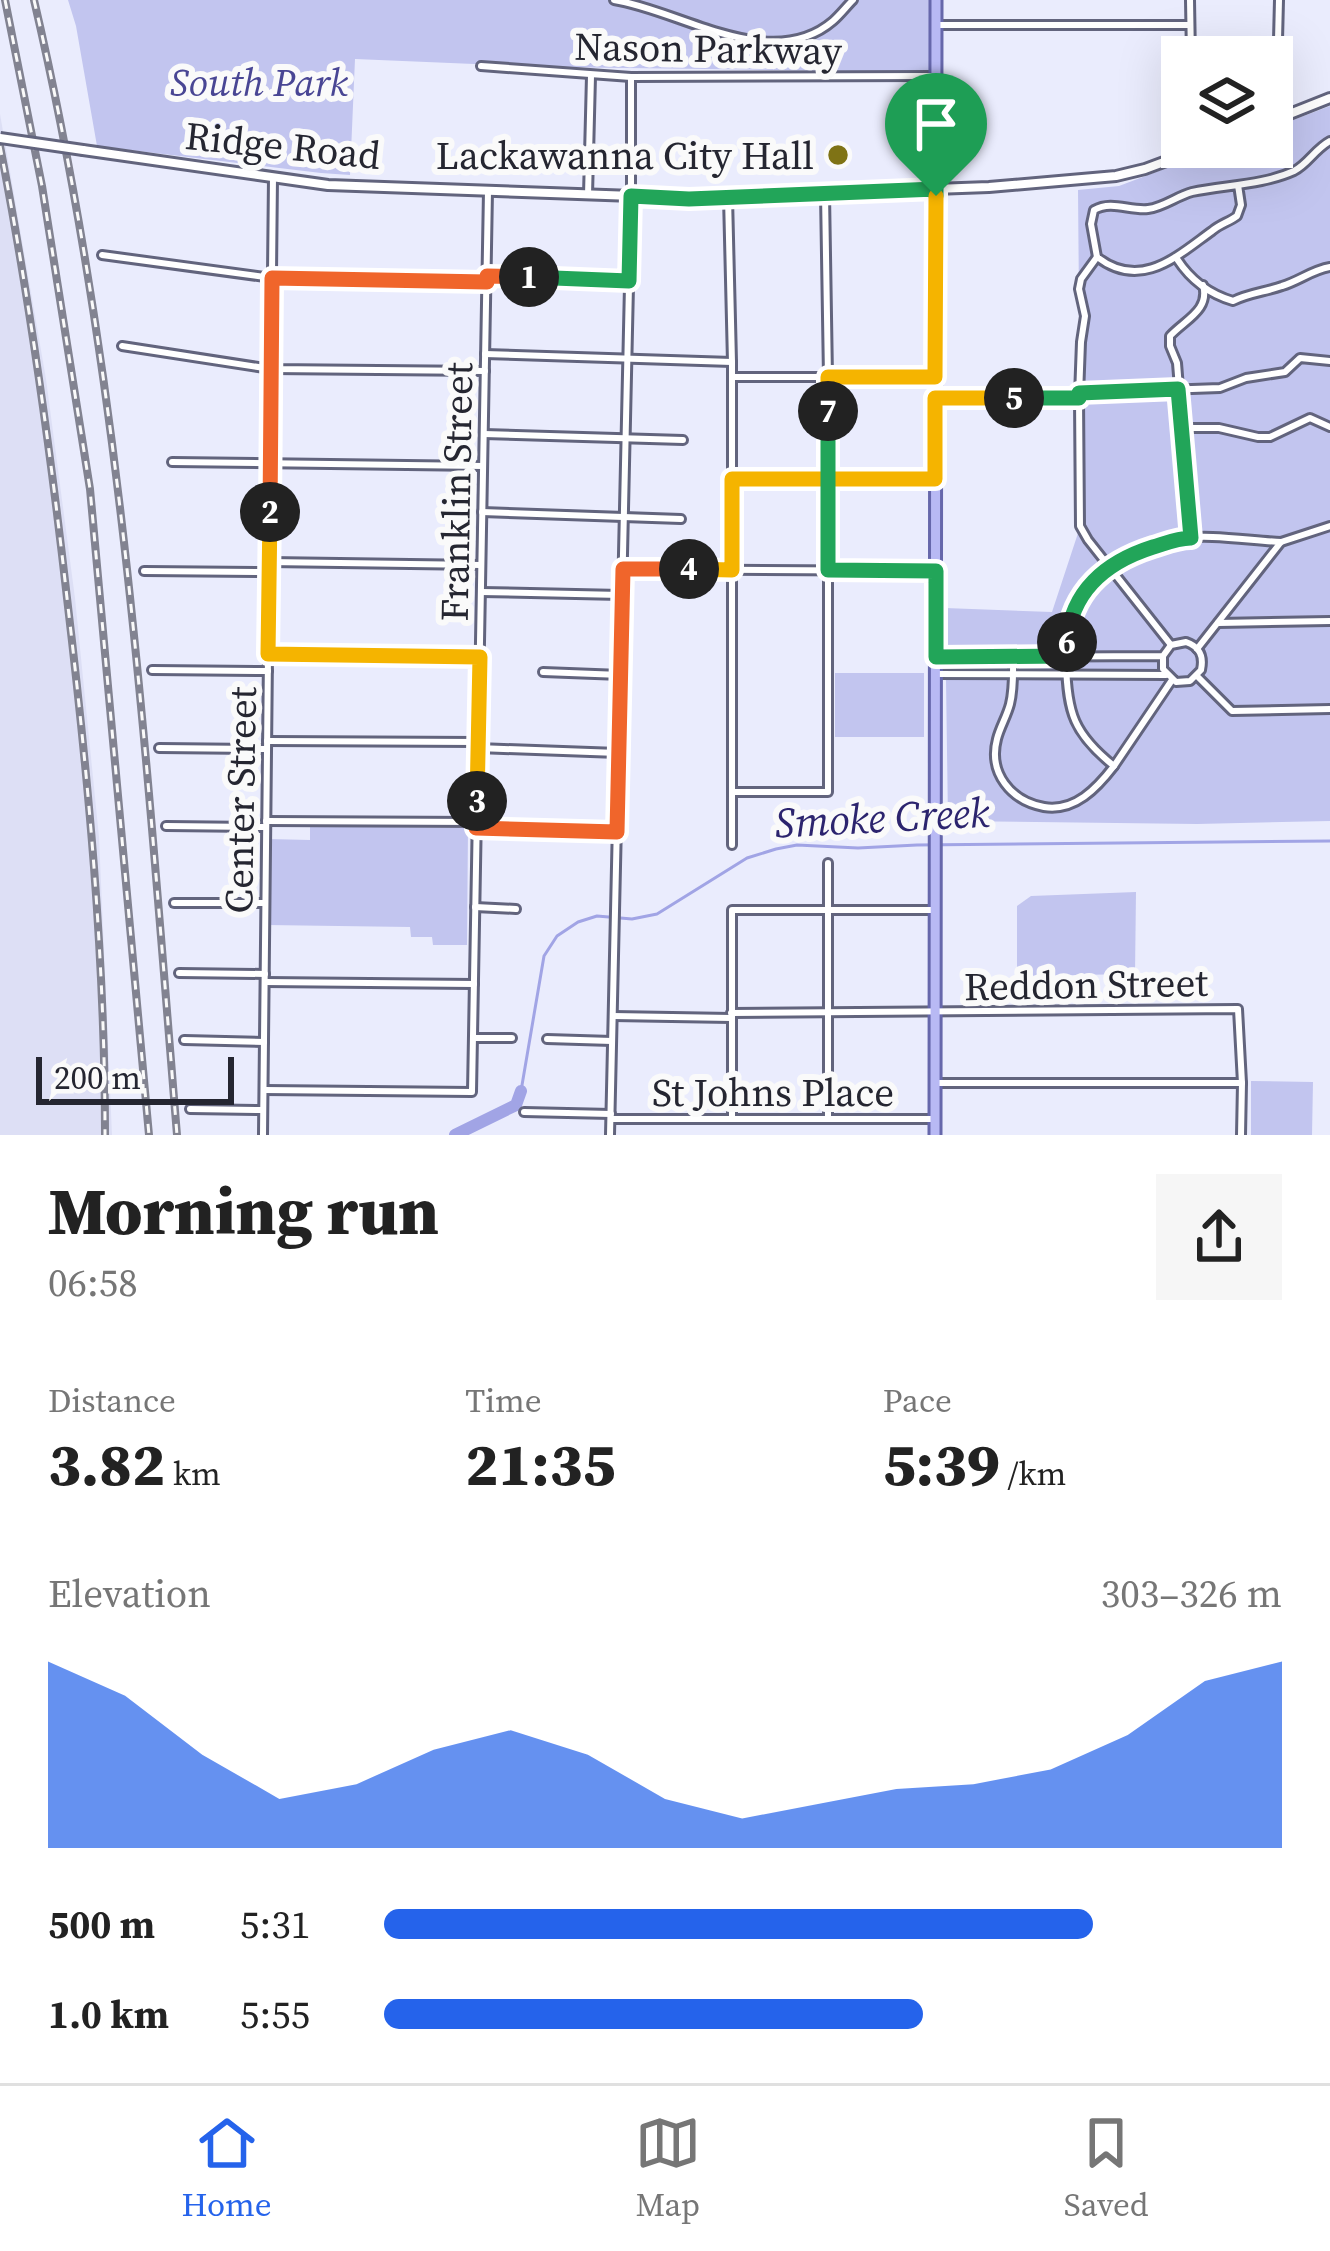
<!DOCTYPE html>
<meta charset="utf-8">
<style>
:root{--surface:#fff;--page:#f6f6f6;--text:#222;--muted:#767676;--line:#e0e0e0;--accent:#2563eb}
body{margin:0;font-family:"Source Serif 4",serif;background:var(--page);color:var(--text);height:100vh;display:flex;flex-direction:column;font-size:45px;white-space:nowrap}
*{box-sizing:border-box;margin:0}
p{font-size:39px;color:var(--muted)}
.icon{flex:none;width:66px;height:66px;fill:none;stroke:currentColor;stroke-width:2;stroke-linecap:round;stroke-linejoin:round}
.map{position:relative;height:1135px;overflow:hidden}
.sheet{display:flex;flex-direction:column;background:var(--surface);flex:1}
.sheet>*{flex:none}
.fabs{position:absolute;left:1161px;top:36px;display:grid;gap:24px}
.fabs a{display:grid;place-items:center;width:132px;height:132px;border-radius:0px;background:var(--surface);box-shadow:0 12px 48px #0002;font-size:60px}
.scale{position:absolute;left:36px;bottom:30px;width:198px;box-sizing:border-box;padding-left:12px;border:6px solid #252631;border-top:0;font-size:33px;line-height:42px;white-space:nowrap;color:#252631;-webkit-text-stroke:9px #fafafa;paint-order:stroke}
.pin{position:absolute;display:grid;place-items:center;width:102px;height:102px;color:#fff;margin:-123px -51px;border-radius:50% 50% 50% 0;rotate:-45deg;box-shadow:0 0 12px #0007}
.pin .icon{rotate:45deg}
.km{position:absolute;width:60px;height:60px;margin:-30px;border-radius:50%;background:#222;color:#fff;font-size:33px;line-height:60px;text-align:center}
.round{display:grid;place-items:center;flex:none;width:126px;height:126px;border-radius:0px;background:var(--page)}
.overview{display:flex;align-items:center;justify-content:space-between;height:204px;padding:0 48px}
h1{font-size:66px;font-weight:800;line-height:90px}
.metrics{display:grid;grid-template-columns:repeat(3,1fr);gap:18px;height:204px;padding:12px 48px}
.metrics div{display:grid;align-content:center}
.metrics b{font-size:60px;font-weight:800}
.metrics small{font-size:33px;font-weight:400}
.metrics p{font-size:33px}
.chart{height:336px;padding:24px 48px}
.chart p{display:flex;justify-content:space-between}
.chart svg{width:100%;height:216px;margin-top:12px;fill:var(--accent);opacity:.7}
ul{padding:0 48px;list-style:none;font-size:39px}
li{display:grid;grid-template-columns:192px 144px 1fr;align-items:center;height:90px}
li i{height:30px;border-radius:15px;background:var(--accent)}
.menu{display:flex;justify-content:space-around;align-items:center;height:168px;border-top:3px solid var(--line);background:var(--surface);font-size:33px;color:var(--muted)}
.menu a{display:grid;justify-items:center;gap:6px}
.menu .on{color:var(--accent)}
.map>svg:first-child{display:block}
.built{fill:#dddff5}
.green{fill:#c2c5ef}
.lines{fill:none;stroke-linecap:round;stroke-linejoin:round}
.stream{stroke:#a1a4e5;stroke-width:3}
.river{stroke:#a1a4e5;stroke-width:12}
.street-casing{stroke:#62647d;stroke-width:12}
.secondary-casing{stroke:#62647d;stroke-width:14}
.primary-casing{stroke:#6667ab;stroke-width:15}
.street{stroke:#fff;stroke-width:6}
.secondary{stroke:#fff;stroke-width:8}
.primary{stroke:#b8b9f4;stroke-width:9}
.rail-casing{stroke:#828391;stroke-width:8}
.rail{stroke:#fafafa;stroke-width:3;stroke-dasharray:9;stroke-linecap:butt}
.secondary-bridge-casing{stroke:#62647d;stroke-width:14;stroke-linecap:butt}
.secondary-bridge{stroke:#fff;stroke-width:8}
.split-1-casing{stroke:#fff;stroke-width:24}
.split-2-casing{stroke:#fff;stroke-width:24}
.split-3-casing{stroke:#fff;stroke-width:24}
.split-4-casing{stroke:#fff;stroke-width:24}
.split-5-casing{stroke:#fff;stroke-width:24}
.split-6-casing{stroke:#fff;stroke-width:24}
.split-7-casing{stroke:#fff;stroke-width:24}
.split-8-casing{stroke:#fff;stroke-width:24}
.split-1{stroke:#22a559;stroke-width:15}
.split-2{stroke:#f0652b;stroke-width:15}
.split-3{stroke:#f5b400;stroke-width:15}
.split-4{stroke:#f0652b;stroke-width:15}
.split-5{stroke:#f5b400;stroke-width:15}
.split-6{stroke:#22a559;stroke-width:15}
.split-7{stroke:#22a559;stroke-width:15}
.split-8{stroke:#f5b400;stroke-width:15}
.poi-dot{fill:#7f7315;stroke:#fafafa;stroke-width:4.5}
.labels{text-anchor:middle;stroke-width:12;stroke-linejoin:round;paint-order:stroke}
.street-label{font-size:39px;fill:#252631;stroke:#fafafa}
.park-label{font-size:39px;font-style:italic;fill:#494694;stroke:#fafafa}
.poi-label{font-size:39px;fill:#252631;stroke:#fafafa;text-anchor:end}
.water-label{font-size:42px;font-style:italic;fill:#2c246e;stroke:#fafafa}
</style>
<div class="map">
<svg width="1330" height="1135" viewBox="0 0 1330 1135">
<rect width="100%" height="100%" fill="#eaecfd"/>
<polygon class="built" points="0,114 46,379 75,598 99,837 112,1135 0,1135"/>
<g class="green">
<polygon points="68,0 930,0 929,72 548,67 355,59 350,175 321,173 97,146 76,26"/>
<polygon points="1330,106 1330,821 1197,824 948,821 945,608 1052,612 1081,524 1078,190 1119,186 1222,147 1272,147 1272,128"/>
<rect x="835" y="673" width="89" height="64"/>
<polygon points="310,826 468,828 467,945 433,945 432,937 411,937 410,927 267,925 268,839 310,840"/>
<polygon points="1136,892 1135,974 1017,976 1017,906 1031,896"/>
<polygon points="1251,1081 1313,1082 1312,1135 1251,1135"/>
</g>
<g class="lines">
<polyline class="stream" points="521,1091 544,956 557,936 578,922 597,916 632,919 657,914 747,858 776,849 797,845 858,848 917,845 1330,841"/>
<polyline class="river" points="455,1135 516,1105 521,1091"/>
<g class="street-casing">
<g id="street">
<path d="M614 0C680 10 771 74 833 21 840 15 846 7 853 0"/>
<polyline points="1190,0 1191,57"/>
<polyline points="935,25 1189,25"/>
<polyline points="481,66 631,77 935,76"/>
<polyline points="1276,120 1279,0"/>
<path d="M1238 185 1241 205 1237 216C1229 222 1220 224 1212 231 1177 256 1141 291 1097 257L1091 224 1094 210C1112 200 1129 211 1148 209 1164 207 1177 196 1192 192 1225 185 1263 185 1294 171 1308 164 1315 149 1330 141"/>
<polyline points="588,195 591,76"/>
<polyline points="728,197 732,362 732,845"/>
<polyline points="102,255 272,278 487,282"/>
<path d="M1177 259C1190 279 1209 294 1233 301 1249 293 1265 292 1282 286 1299 281 1312 270 1330 267"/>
<polyline points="487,276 627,281"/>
<polyline points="122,346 271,369 485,371"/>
<polyline points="485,354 732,362"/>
<polyline points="732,377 935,377"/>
<polyline points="1079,393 1220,388 1246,378 1285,372 1300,358 1330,361"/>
<polyline points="1079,396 1081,342 1085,316 1079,289 1081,279 1097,257"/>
<polyline points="935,398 1079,399 1080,526 1088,540 1171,645"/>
<polyline points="1181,428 1219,428 1258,437 1270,437 1310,418 1330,427"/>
<polyline points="484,434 683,440"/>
<polyline points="172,462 483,466"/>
<polyline points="732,479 935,479"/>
<polyline points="482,512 681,519"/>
<path d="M1191 538 1177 363 1170 346V336C1186 319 1210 310 1203 285"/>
<polyline points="269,562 481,565"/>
<polyline points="623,569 936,571"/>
<polyline points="144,571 269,572"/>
<polyline points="481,592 621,595"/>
<polyline points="1218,623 1330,621"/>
<polyline points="1197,649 1281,542 1330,526"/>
<polyline points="268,654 480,657"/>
<path d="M1013 656C1013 672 1014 688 1010 704 1007 716 1000 727 997 739 988 773 1011 801 1044 807 1075 812 1097 788 1114 766"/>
<path d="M936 657 1163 656 1171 645 1186 642C1200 647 1204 656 1201 670L1190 681 1176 682 1163 669V656"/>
<polyline points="152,670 268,671"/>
<polyline points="543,672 621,675"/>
<polyline points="936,674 1166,675"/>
<polyline points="1198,677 1232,711 1330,709"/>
<path d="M1172 680 1114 766C1074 734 1067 713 1066 662 1066 647 1066 630 1070 616 1085 572 1136 547 1179 539 1205 533 1253 541 1281 542"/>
<polyline points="267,741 478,742"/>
<polyline points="159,748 267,749"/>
<polyline points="478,748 618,753"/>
<polyline points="732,792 828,792 828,377 825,194"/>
<polyline points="266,821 477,822"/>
<polyline points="166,826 264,827"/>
<polyline points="477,828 617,832"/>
<polyline points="828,863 828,1119"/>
<polyline points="174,903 265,903"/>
<polyline points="475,907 516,909"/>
<polyline points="179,973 265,974"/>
<polyline points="265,982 474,984"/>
<polyline points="731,1013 1238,1009 1242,1083 1241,1135"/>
<polyline points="613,1016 731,1018"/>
<polyline points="473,1038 512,1038"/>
<polyline points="547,1039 612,1041"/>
<polyline points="184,1040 264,1042"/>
<polyline points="935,1083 1242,1083"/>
<polyline points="264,1090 472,1092 488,191"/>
<polyline points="190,1109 263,1110"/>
<polyline points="524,1112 611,1114"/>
<polyline points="611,1119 935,1119"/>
<polyline points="732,1119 732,910 935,910"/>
<polyline points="263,1135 273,177"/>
<polyline points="610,1135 631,196 631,77"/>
</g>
</g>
<g class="secondary-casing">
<g id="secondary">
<polyline points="1272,121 1330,98"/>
<polyline points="83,150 328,185 689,198 989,187 1116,176 1145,169 1204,147"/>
</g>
</g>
<g class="primary-casing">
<polyline id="primary" points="935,1135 936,0"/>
</g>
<use href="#street" class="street"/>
<use href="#secondary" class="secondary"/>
<use href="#primary" class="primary"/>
<g class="rail-casing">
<g id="rail">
<polyline points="5,0 42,186 90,489 149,1135"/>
<path d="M34 0C121 372 146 755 177 1135"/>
<path d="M0 146C29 296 50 447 67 598 88 776 105 955 105 1135"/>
</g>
</g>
<use href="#rail" class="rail"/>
<g class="secondary-bridge-casing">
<polyline id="secondary-bridge" points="0,138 83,150"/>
</g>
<use href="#secondary-bridge" class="secondary-bridge"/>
</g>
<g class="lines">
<g class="split-1-casing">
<polyline id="split-1" points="529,277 629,281 631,196 689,199 936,189 936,196"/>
</g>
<g class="split-2-casing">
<polyline id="split-2" points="270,512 272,278 487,282 487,276 529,277"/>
</g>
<g class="split-3-casing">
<polyline id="split-3" points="270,512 268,654 480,657 477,801"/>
</g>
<g class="split-4-casing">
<polyline id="split-4" points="477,801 476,828 617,832 623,569 689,569"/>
</g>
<g class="split-5-casing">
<polyline id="split-5" points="689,569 732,570 732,479 935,479 935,398 1014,398"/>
</g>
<g class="split-6-casing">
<path id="split-6" d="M1014 398H1079V393L1178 389 1191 538C1178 538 1166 543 1153 547 1106 562 1071 591 1067 642"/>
</g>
<g class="split-7-casing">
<polyline id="split-7" points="828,411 828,570 936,571 936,657 1066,656 1067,642"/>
</g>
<g class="split-8-casing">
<polyline id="split-8" points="828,411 828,377 935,377 936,196"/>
</g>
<use href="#split-1" class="split-1"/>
<use href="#split-2" class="split-2"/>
<use href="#split-3" class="split-3"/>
<use href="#split-4" class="split-4"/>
<use href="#split-5" class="split-5"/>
<use href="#split-6" class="split-6"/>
<use href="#split-7" class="split-7"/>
<use href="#split-8" class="split-8"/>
</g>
<circle class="poi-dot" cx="838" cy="155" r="12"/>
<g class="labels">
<g class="street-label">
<text transform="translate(708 48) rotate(1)" y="14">Nason Parkway</text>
<text transform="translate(283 145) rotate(6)" y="14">Ridge Road</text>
<text transform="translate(456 492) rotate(-89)" y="14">Franklin Street</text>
<text transform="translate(240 800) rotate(-89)" y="14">Center Street</text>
<text transform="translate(1086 984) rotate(-1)" y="14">Reddon Street</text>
<text x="773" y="1106">St Johns Place</text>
</g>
<g class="park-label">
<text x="259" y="96">South Park</text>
</g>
<g class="poi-label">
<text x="814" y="169">Lackawanna City Hall</text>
</g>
<g class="water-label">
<text transform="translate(882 817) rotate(-3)" y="15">Smoke Creek</text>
</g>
</g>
</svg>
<div class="fabs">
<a><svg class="icon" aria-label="layers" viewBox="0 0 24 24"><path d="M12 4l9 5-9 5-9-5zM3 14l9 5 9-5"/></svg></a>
</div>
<div class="scale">200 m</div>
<div class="pin" style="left:936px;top:196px;background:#1e9e55"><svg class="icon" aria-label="arrive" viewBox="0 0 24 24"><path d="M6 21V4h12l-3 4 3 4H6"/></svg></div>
<b class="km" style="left:529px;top:277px">1</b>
<b class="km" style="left:270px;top:512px">2</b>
<b class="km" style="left:477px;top:801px">3</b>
<b class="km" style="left:689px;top:569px">4</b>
<b class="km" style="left:1014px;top:398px">5</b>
<b class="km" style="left:1067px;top:642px">6</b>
<b class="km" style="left:828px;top:411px">7</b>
</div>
<section class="sheet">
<div class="overview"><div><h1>Morning run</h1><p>06:58</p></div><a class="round"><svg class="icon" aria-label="share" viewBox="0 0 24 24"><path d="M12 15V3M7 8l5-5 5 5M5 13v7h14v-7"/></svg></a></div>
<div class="metrics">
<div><p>Distance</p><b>3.82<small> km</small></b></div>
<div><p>Time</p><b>21:35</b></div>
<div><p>Pace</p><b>5:39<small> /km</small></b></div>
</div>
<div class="chart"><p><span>Elevation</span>303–326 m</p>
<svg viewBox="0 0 160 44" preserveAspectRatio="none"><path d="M0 44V6L10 13L20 25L30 34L40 31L50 24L60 20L70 25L80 34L90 38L100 35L110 32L120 31L130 28L140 21L150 10L160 6V44z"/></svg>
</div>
<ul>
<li><b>500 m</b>5:31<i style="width:79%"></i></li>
<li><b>1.0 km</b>5:55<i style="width:60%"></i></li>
</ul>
</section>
<nav class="menu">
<a class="on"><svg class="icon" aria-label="home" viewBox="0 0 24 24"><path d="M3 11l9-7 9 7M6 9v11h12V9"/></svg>Home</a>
<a><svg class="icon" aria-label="map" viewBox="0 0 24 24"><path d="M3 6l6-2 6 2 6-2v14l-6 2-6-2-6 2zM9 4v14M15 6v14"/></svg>Map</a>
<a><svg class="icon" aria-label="saved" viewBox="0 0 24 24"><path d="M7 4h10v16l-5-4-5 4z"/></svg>Saved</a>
</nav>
